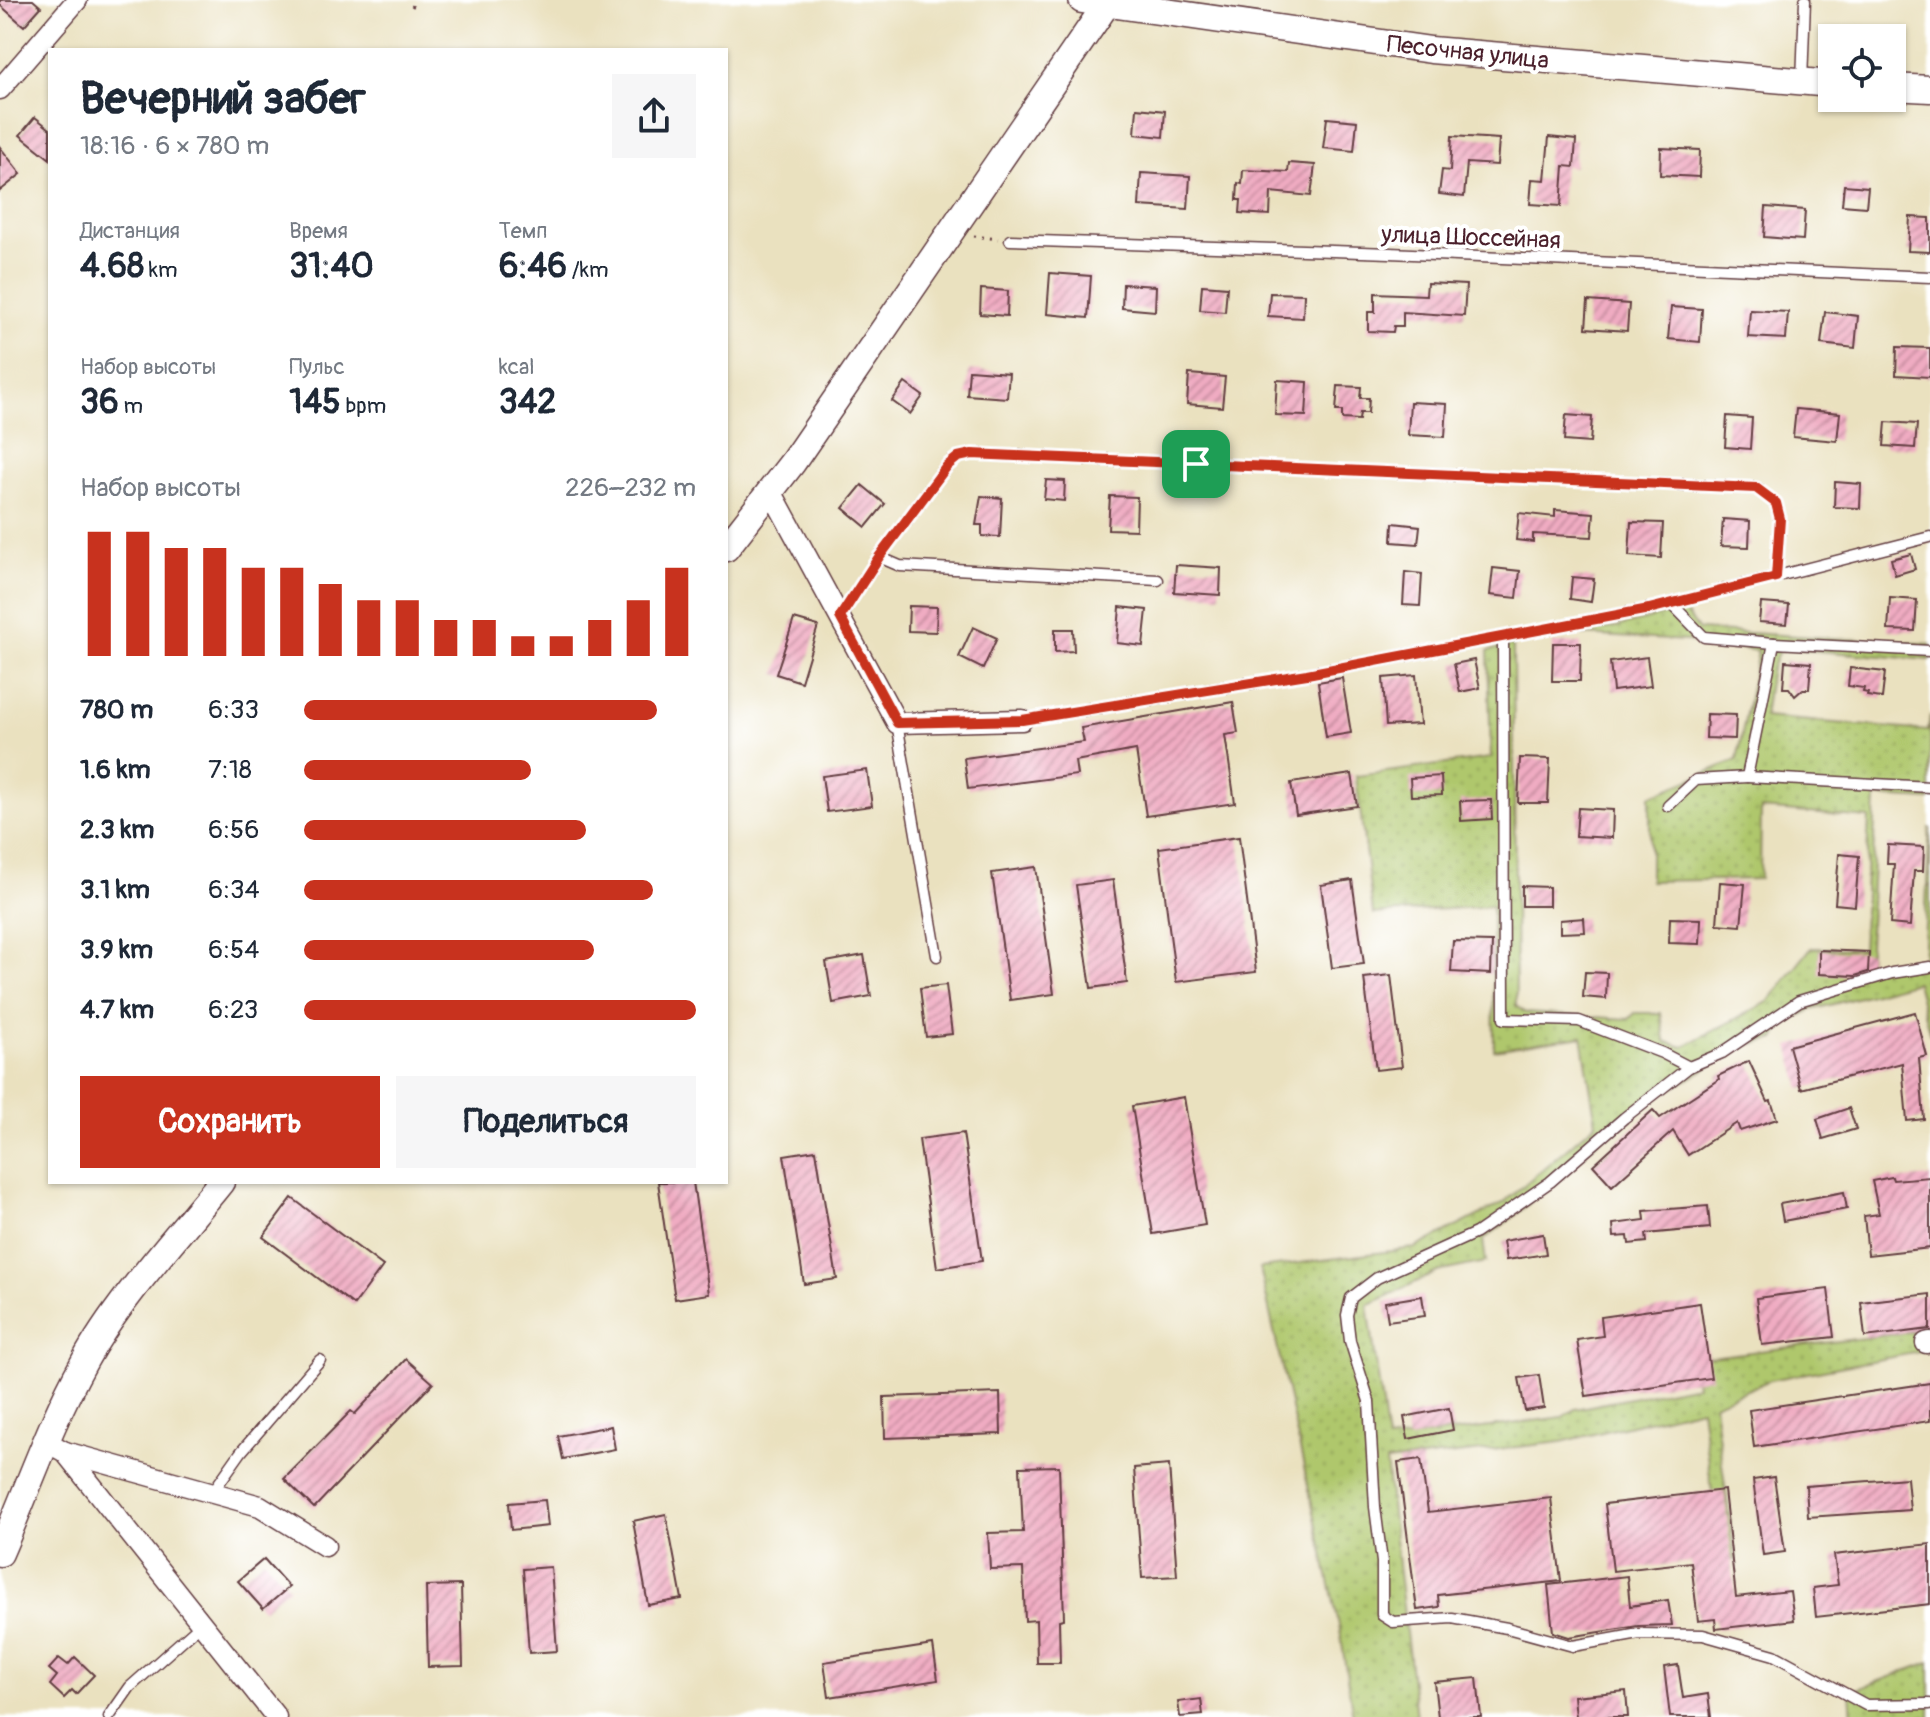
<!DOCTYPE html>
<html lang="ru">
<meta charset="utf-8">
<style>
:root{--surface:#fff;--page:#f6f6f7;--text:#1f2937;--muted:#747a83;--accent:#c8321e}
body{margin:0;font-family:Pangolin,sans-serif;background:var(--page);color:var(--text);height:100vh;display:flex;flex-direction:column;font-size:30px;white-space:nowrap}
*{box-sizing:border-box;margin:0}
p{font-size:26px;color:var(--muted)}
.icon{flex:none;width:44px;height:44px;fill:none;stroke:currentColor;stroke-width:2;stroke-linecap:round;stroke-linejoin:round}
.map{position:relative;flex:1;overflow:hidden}
.drawer{position:absolute;left:48px;top:48px;width:680px;height:1136px;display:flex;flex-direction:column;background:var(--surface);border-radius:0px;box-shadow:0 2px 6px #0004}
.drawer>*{flex:none}
.fabs{position:absolute;left:1818px;top:24px;display:grid;gap:16px}
.fabs a{display:grid;place-items:center;width:88px;height:88px;border-radius:0px;background:var(--surface);box-shadow:0 2px 6px #0004;font-size:40px}
.pin{position:absolute;display:grid;place-items:center;width:68px;height:68px;color:#fff;margin:-34px;border-radius:16px;box-shadow:0 4px 12px #0006}
.round{display:grid;place-items:center;flex:none;width:84px;height:84px;border-radius:0px;background:var(--page)}
.overview{display:flex;align-items:center;justify-content:space-between;height:136px;padding:0 32px}
h1{font-size:44px;font-weight:800;line-height:60px}
.stats{display:grid;grid-template-columns:repeat(3,1fr);gap:12px;height:136px;padding:8px 32px}
.stats div{display:grid;align-content:center}
.stats b{font-size:34px;font-weight:800}
.stats small{font-size:22px;font-weight:400}
.stats p{font-size:22px}
.chart{height:224px;padding:16px 32px}
.chart p{display:flex;justify-content:space-between}
.chart svg{width:100%;height:144px;margin-top:8px;stroke:var(--accent);stroke-width:6}
.action{display:flex;gap:16px;margin-top:auto;padding:16px 32px}
.action a{flex:1;height:92px;border-radius:0px;background:var(--accent);color:#fff;font-size:32px;font-weight:800;line-height:92px;text-align:center}
.action a+a{background:var(--page);color:var(--text)}
ul{padding:0 32px;list-style:none;font-size:26px}
li{display:grid;grid-template-columns:128px 96px 1fr;align-items:center;height:60px}
li i{height:20px;border-radius:10px;background:var(--accent)}
.map>svg:first-child{display:block}
.grass{fill:url(#grass-dots);stroke:#7c734c;stroke-width:2}
.building{fill:url(#building-hatch)}
.lines{fill:none;stroke-linecap:round;stroke-linejoin:round}
.lane-casing{stroke:#623c41;stroke-width:13}
.street-casing{stroke:#623c41;stroke-width:23}
.secondary-casing{stroke:#623c41;stroke-width:29}
.path{stroke:#623c41;stroke-width:3;stroke-dasharray:2 6;stroke-linecap:butt}
.lane{stroke:#fff;stroke-width:10}
.street{stroke:#fff;stroke-width:20}
.secondary{stroke:#fff;stroke-width:26}
.route-casing{stroke:#fff;stroke-width:16}
.route{stroke:#c8321e;stroke-width:10}
.labels{text-anchor:middle;stroke-width:8;stroke-linejoin:round;paint-order:stroke}
.street-label{font-size:24px;fill:#4a1f2b;stroke:#fff}
</style>
<div class="map">
<svg width="1930" height="1717" viewBox="0 0 1930 1717">
<defs>
<pattern id="grass-dots" width="8" height="8" patternUnits="userSpaceOnUse" patternTransform="scale(2)"><rect width="8" height="8" fill="#afc76c"/><path d="M2 2h.1M6 6h.1" fill="none" stroke="#98aa5e" stroke-width="1.8" stroke-linecap="round"/></pattern>
<pattern id="building-hatch" width="6" height="6" patternUnits="userSpaceOnUse" patternTransform="scale(2)"><rect width="6" height="6" fill="#f0acc2"/><path d="M-1 1l2-2M0 6l6-6M5 7l2-2" fill="none" stroke="#c48b9e"/></pattern>
</defs>
<rect width="100%" height="100%" fill="#fff"/>
<filter id="ink" filterUnits="userSpaceOnUse"><feTurbulence type="fractalNoise" baseFrequency=".0125" numOctaves="2"/><feDisplacementMap in="SourceGraphic" scale="16" xChannelSelector="R" yChannelSelector="G"/><feConvolveMatrix kernelMatrix="1 2 1 2 8 2 1 2 1" color-interpolation-filters="sRGB"/></filter>
<filter id="wash" filterUnits="userSpaceOnUse"><feTurbulence type="fractalNoise" baseFrequency=".006" numOctaves="4" result="noise"/><feDisplacementMap in="SourceGraphic" scale="32" xChannelSelector="R" yChannelSelector="G"/><feGaussianBlur stdDeviation="1.8" result="paint"/><feColorMatrix in="noise" values="0 0 0 0 0 0 0 0 0 0 0 0 0 0 0 0 0 1.4 0 .05"/><feComposite in="paint" operator="in"/></filter>
<g filter="url(#wash)">
<rect width="100%" height="100%" fill="#eae1bf"/>
<g class="grass">
<polygon points="1684,610 1699,630 1930,644 1930,660 1780,648 1770,673 1764,717 1928,731 1930,715 1930,800 1876,797 1868,969 1923,963 1930,827 1930,1035 1916,982 1811,1010 1784,1024 1775,1039 1747,1045 1626,1115 1516,1215 1483,1240 1486,1262 1437,1272 1368,1305 1387,1441 1562,1417 1575,1409 1697,1385 1693,1359 1930,1330 1930,1350 1770,1380 1714,1404 1735,1560 1721,1561 1701,1408 1561,1442 1386,1462 1416,1717 1353,1717 1340,1630 1260,1268 1415,1248 1503,1203 1596,1123 1582,1036 1494,1050 1492,906 1373,914 1356,776 1491,758 1488,651 1513,645 1516,1006 1526,1013 1629,1019 1635,1013 1661,1013 1665,1041 1683,1047 1768,1002 1811,948 1862,949 1869,818 1761,809 1760,879 1650,881 1650,796 1737,760 1758,651 1687,641 1583,635"/>
<polygon points="1930,1662 1930,1717 1852,1717 1850,1692"/>
</g>
<g id="blocks">
<g class="building">
<polygon points="0,0 33,0 41,7 24,26 0,5"/>
<polygon points="1137,108 1165,111 1163,137 1135,134"/>
<polygon points="35,117 50,129 50,159 20,135"/>
<polygon points="1327,118 1357,121 1354,151 1323,148"/>
<polygon points="1452,136 1499,139 1497,165 1467,163 1464,197 1439,194 1442,170 1450,171"/>
<polygon points="1549,137 1576,140 1574,167 1564,166 1561,206 1530,204 1532,179 1545,180"/>
<polygon points="0,147 21,174 0,191"/>
<polygon points="1661,148 1700,150 1699,177 1660,175"/>
<polygon points="1289,163 1315,165 1311,196 1271,192 1270,215 1240,213 1241,200 1237,200 1238,183 1242,184 1243,170 1288,172"/>
<polygon points="1141,173 1190,176 1188,209 1139,206"/>
<polygon points="1844,185 1868,187 1866,207 1842,205"/>
<polygon points="1766,207 1805,210 1803,240 1764,237"/>
<polygon points="1910,217 1930,218 1930,252 1908,251"/>
<polygon points="1050,273 1091,276 1088,318 1047,314"/>
<polygon points="1427,283 1466,285 1464,316 1403,312 1403,326 1394,326 1393,332 1368,331 1368,312 1375,312 1375,293 1426,295"/>
<polygon points="1123,284 1156,286 1155,311 1122,308"/>
<polygon points="1202,285 1227,287 1225,312 1200,310"/>
<polygon points="981,289 1008,291 1007,316 980,314"/>
<polygon points="1270,293 1304,294 1303,318 1268,316"/>
<polygon points="1588,301 1629,304 1627,331 1586,328"/>
<polygon points="1671,307 1702,309 1700,342 1668,339"/>
<polygon points="1750,310 1788,312 1786,339 1748,337"/>
<polygon points="1825,312 1858,316 1855,348 1821,344"/>
<polygon points="1897,347 1930,348 1930,377 1896,375"/>
<polygon points="969,370 1009,373 1007,398 967,395"/>
<polygon points="1189,374 1225,377 1222,407 1187,404"/>
<polygon points="1277,380 1308,382 1306,416 1275,415"/>
<polygon points="905,383 923,396 910,414 892,401"/>
<polygon points="1338,386 1361,387 1360,398 1369,398 1368,413 1360,413 1359,420 1342,419 1342,411 1336,411"/>
<polygon points="1410,402 1447,404 1445,437 1408,435"/>
<polygon points="1796,409 1840,413 1837,441 1793,437"/>
<polygon points="1566,415 1592,417 1590,443 1564,441"/>
<polygon points="1727,416 1752,418 1750,449 1725,447"/>
<polygon points="1886,422 1917,424 1915,448 1884,446"/>
<polygon points="1046,480 1065,481 1064,501 1044,499"/>
<polygon points="1835,482 1861,484 1860,508 1834,507"/>
<polygon points="862,485 885,504 866,527 843,508"/>
<polygon points="981,496 1002,498 1000,537 982,536 982,525 976,525"/>
<polygon points="1110,496 1137,497 1136,530 1108,529"/>
<polygon points="1555,510 1594,513 1592,537 1533,534 1533,542 1516,540 1519,513 1555,517"/>
<polygon points="1723,519 1750,521 1749,547 1721,546"/>
<polygon points="1631,522 1663,523 1661,558 1629,556"/>
<polygon points="1393,523 1420,526 1418,544 1392,542"/>
<polygon points="1911,554 1915,569 1895,575 1891,559"/>
<polygon points="1176,565 1221,568 1220,595 1174,592"/>
<polygon points="1493,568 1520,571 1517,598 1490,595"/>
<polygon points="1405,572 1422,574 1420,606 1403,605"/>
<polygon points="1572,577 1594,579 1591,602 1570,599"/>
<polygon points="1890,598 1917,600 1915,631 1888,630"/>
<polygon points="1761,603 1789,605 1787,624 1759,622"/>
<polygon points="909,606 937,607 936,632 908,631"/>
<polygon points="1120,607 1147,610 1143,646 1117,643"/>
<polygon points="794,619 818,626 801,682 776,674"/>
<polygon points="973,627 997,638 983,669 959,657"/>
<polygon points="1055,629 1073,629 1074,651 1055,652"/>
<polygon points="1553,643 1581,643 1580,681 1552,681"/>
<polygon points="1647,657 1651,686 1613,691 1610,662"/>
<polygon points="1474,660 1480,688 1460,692 1454,664"/>
<polygon points="1785,661 1811,663 1809,689 1803,689 1795,696 1789,688 1783,688"/>
<polygon points="1850,668 1885,672 1882,698 1867,696 1868,693 1863,692 1864,688 1848,686"/>
<polygon points="1416,675 1420,724 1386,726 1383,678"/>
<polygon points="1342,678 1351,733 1326,737 1318,682"/>
<polygon points="1233,702 1238,733 1225,735 1235,803 1146,816 1136,750 1075,761 1077,775 968,789 964,758 1084,742 1081,728"/>
<polygon points="1707,714 1736,715 1735,739 1706,738"/>
<polygon points="1520,758 1550,759 1548,803 1518,803"/>
<polygon points="867,770 872,806 827,812 822,776"/>
<polygon points="1352,774 1357,806 1296,815 1291,783"/>
<polygon points="1441,776 1442,795 1411,796 1410,778"/>
<polygon points="1491,800 1492,819 1461,821 1460,801"/>
<polygon points="1578,808 1613,810 1612,838 1576,836"/>
<polygon points="1239,837 1256,972 1176,982 1159,848"/>
<polygon points="1888,845 1924,847 1923,871 1914,871 1910,926 1890,924 1894,864 1887,864"/>
<polygon points="1839,854 1859,856 1855,906 1835,904"/>
<polygon points="1036,867 1054,994 1010,1000 992,873"/>
<polygon points="1113,880 1127,983 1091,988 1076,885"/>
<polygon points="1352,880 1364,964 1332,968 1321,885"/>
<polygon points="1720,882 1745,884 1741,926 1717,924"/>
<polygon points="1522,886 1549,887 1549,906 1522,906"/>
<polygon points="1584,918 1585,932 1560,933 1560,920"/>
<polygon points="1670,918 1701,919 1700,944 1669,943"/>
<polygon points="1453,941 1492,942 1491,974 1451,972"/>
<polygon points="1819,950 1869,952 1868,972 1855,976 1819,974"/>
<polygon points="864,955 871,996 833,1003 826,962"/>
<polygon points="1585,972 1607,973 1606,999 1583,997"/>
<polygon points="1391,975 1402,1067 1376,1070 1364,978"/>
<polygon points="946,985 952,1034 926,1037 920,988"/>
<polygon points="1915,1012 1927,1056 1919,1058 1924,1119 1907,1121 1902,1063 1801,1089 1789,1046"/>
<polygon points="1749,1061 1768,1102 1771,1101 1777,1119 1740,1131 1737,1123 1688,1155 1673,1131 1612,1186 1593,1165 1653,1110 1660,1118 1719,1079 1718,1076"/>
<polygon points="1184,1097 1205,1225 1153,1234 1132,1106"/>
<polygon points="1849,1108 1856,1129 1823,1139 1817,1119"/>
<polygon points="963,1133 982,1261 937,1268 919,1139"/>
<polygon points="816,1150 837,1279 804,1284 784,1155"/>
<polygon points="1892,1177 1893,1180 1930,1177 1930,1248 1868,1255 1864,1216 1879,1214 1872,1181"/>
<polygon points="658,1182 693,1182 709,1294 675,1299"/>
<polygon points="1844,1192 1847,1209 1783,1221 1780,1204"/>
<polygon points="292,1198 383,1266 354,1305 263,1237"/>
<polygon points="1708,1206 1710,1228 1646,1234 1647,1242 1629,1244 1628,1236 1614,1237 1613,1224 1645,1220 1644,1211"/>
<polygon points="1543,1234 1546,1254 1506,1260 1503,1241"/>
<polygon points="1828,1289 1834,1337 1762,1345 1756,1298"/>
<polygon points="1930,1294 1930,1329 1865,1337 1861,1302"/>
<polygon points="1422,1296 1425,1316 1388,1321 1385,1302"/>
<polygon points="1700,1303 1711,1378 1586,1396 1577,1340 1603,1336 1601,1317"/>
<polygon points="406,1359 433,1383 314,1508 284,1479 351,1411 355,1414"/>
<polygon points="1539,1375 1544,1408 1525,1411 1519,1378"/>
<polygon points="1930,1383 1930,1421 1754,1447 1749,1410"/>
<polygon points="1000,1393 1001,1434 885,1438 884,1397"/>
<polygon points="1449,1408 1453,1430 1408,1439 1404,1417"/>
<polygon points="611,1426 615,1449 563,1459 558,1436"/>
<polygon points="1421,1459 1428,1512 1551,1498 1561,1581 1438,1595 1439,1607 1417,1610 1398,1462"/>
<polygon points="1169,1465 1177,1576 1142,1578 1134,1468"/>
<polygon points="1059,1466 1064,1619 1059,1620 1060,1663 1037,1663 1036,1620 1025,1621 1023,1568 990,1569 988,1533 1023,1532 1020,1467"/>
<polygon points="1774,1477 1785,1552 1763,1555 1753,1480"/>
<polygon points="1907,1478 1910,1510 1808,1517 1806,1486"/>
<polygon points="1724,1490 1736,1597 1790,1591 1794,1620 1716,1629 1715,1619 1698,1621 1691,1562 1613,1571 1605,1504"/>
<polygon points="545,1500 548,1526 511,1530 509,1503"/>
<polygon points="666,1514 682,1599 648,1605 633,1521"/>
<polygon points="1930,1544 1930,1604 1816,1617 1813,1588 1838,1585 1834,1555"/>
<polygon points="264,1559 289,1587 263,1609 238,1581"/>
<polygon points="551,1567 557,1651 529,1653 523,1569"/>
<polygon points="1627,1576 1630,1606 1668,1600 1672,1625 1638,1626 1569,1637 1553,1632 1548,1585"/>
<polygon points="461,1585 463,1666 428,1667 426,1586"/>
<polygon points="933,1645 938,1680 829,1697 824,1662"/>
<polygon points="75,1657 94,1675 76,1694 72,1690 64,1698 50,1685 57,1676 49,1669 59,1658 68,1665"/>
<polygon points="1678,1665 1683,1698 1708,1694 1711,1717 1670,1717 1664,1667"/>
<polygon points="1477,1678 1481,1717 1438,1717 1434,1682"/>
<polygon points="1626,1691 1628,1717 1576,1717 1574,1696"/>
<polygon points="1201,1699 1203,1715 1180,1717 1178,1702"/>
</g>
</g>
</g>
<g filter="url(#ink)">
<use href="#blocks" fill-opacity="0" stroke="#623c41" stroke-width="2"/>
<g class="lines">
<g class="lane-casing">
<g id="lane">
<polyline points="1802,82 1805,0"/>
<polyline points="1010,240 1390,253 1930,277"/>
<polyline points="879,557 900,566 1158,580"/>
<polyline points="1671,603 1704,637 1774,643"/>
<polyline points="840,617 879,557 947,466 958,457 972,454 1756,488 1776,503 1780,519 1776,577"/>
<polyline points="1503,637 1504,1019 1579,1021 1662,1053 1689,1067 1722,1053 1799,1001 1892,973 1930,967"/>
<polyline points="1930,651 1774,643 1747,777 1930,787"/>
<polyline points="1022,720 1307,674 1649,609 1930,537"/>
<polyline points="897,723 937,956"/>
<polyline points="1668,806 1696,780 1747,777"/>
<polyline points="1689,1067 1624,1118 1550,1182 1476,1233 1377,1278 1351,1298 1347,1315 1350,1341 1369,1401 1375,1507 1382,1562 1382,1615 1393,1622 1452,1618 1507,1628 1573,1646 1639,1634 1703,1635 1774,1655 1866,1705 1930,1704"/>
<polyline points="212,1493 241,1452 320,1360"/>
<polyline points="109,1717 130,1687 201,1624"/>
</g>
</g>
<g class="street-casing">
<g id="street">
<polyline points="0,89 77,0"/>
<polyline points="771,491 897,723 1022,720"/>
<polyline points="1926,1343 1930,1342"/>
<polyline points="45,1441 65,1452 276,1717"/>
<polyline points="65,1452 260,1506 325,1546"/>
</g>
</g>
<g class="secondary-casing">
<g id="secondary">
<polyline points="1082,0 1431,50 1832,84"/>
<polyline points="1892,87 1930,89"/>
<polyline points="726,548 793,462 1106,5"/>
<path d="M0 1553C28 1489 50 1423 84 1362 117 1301 177 1237 221 1182"/>
</g>
</g>
<g class="path">
<polyline points="412,7 416,0"/>
<polyline points="974,236 998,239"/>
</g>
<use href="#lane" class="lane"/>
<use href="#street" class="street"/>
<use href="#secondary" class="secondary"/>
</g>
</g>
<g class="lines" filter="url(#ink)">
<g class="route-casing">
<polygon id="route" points="972,454 1756,488 1776,503 1780,519 1776,577 1649,609 1307,674 1022,720 897,723 840,617 879,557 947,466 958,457"/>
</g>
<use href="#route" class="route"/>
</g>
<g class="labels">
<g class="street-label">
<text transform="translate(1468 52) rotate(6)" y="8">Песочная улица</text>
<text transform="translate(1471 237) rotate(2)" y="8">улица Шоссейная</text>
</g>
</g>
</svg>
<div class="fabs">
<a><svg class="icon" aria-label="locate" viewBox="0 0 24 24"><circle cx="12" cy="12" r="6"/><path d="M12 2v4M12 18v4M2 12h4M18 12h4"/></svg></a>
</div>
<div class="pin" style="left:1196px;top:464px;background:#1e9e55"><svg class="icon" aria-label="arrive" viewBox="0 0 24 24"><path d="M6 21V4h12l-3 4 3 4H6"/></svg></div>
<section class="drawer">
<div class="overview"><div><h1>Вечерний забег</h1><p>18:16 · 6 × 780 m</p></div><a class="round"><svg class="icon" aria-label="share" viewBox="0 0 24 24"><path d="M12 15V3M7 8l5-5 5 5M5 13v7h14v-7"/></svg></a></div>
<div class="stats">
<div><p>Дистанция</p><b>4.68<small> km</small></b></div>
<div><p>Время</p><b>31:40</b></div>
<div><p>Темп</p><b>6:46<small> /km</small></b></div>
</div>
<div class="stats">
<div><p>Набор высоты</p><b>36<small> m</small></b></div>
<div><p>Пульс</p><b>145<small> bpm</small></b></div>
<div><p>kcal</p><b>342</b></div>
</div>
<div class="chart"><p><span>Набор высоты</span>226–232 m</p>
<svg viewBox="0 0 160 44" preserveAspectRatio="none"><path d="M5 44V6M15 44V6M25 44V11M35 44V11M45 44V17M55 44V17M65 44V22M75 44V27M85 44V27M95 44V33M105 44V33M115 44V38M125 44V38M135 44V33M145 44V27M155 44V17"/></svg>
</div>
<ul>
<li><b>780 m</b>6:33<i style="width:90%"></i></li>
<li><b>1.6 km</b>7:18<i style="width:58%"></i></li>
<li><b>2.3 km</b>6:56<i style="width:72%"></i></li>
<li><b>3.1 km</b>6:34<i style="width:89%"></i></li>
<li><b>3.9 km</b>6:54<i style="width:74%"></i></li>
<li><b>4.7 km</b>6:23<i style="width:100%"></i></li>
</ul>
<div class="action"><a>Сохранить</a><a>Поделиться</a></div>
</section>
</div>
